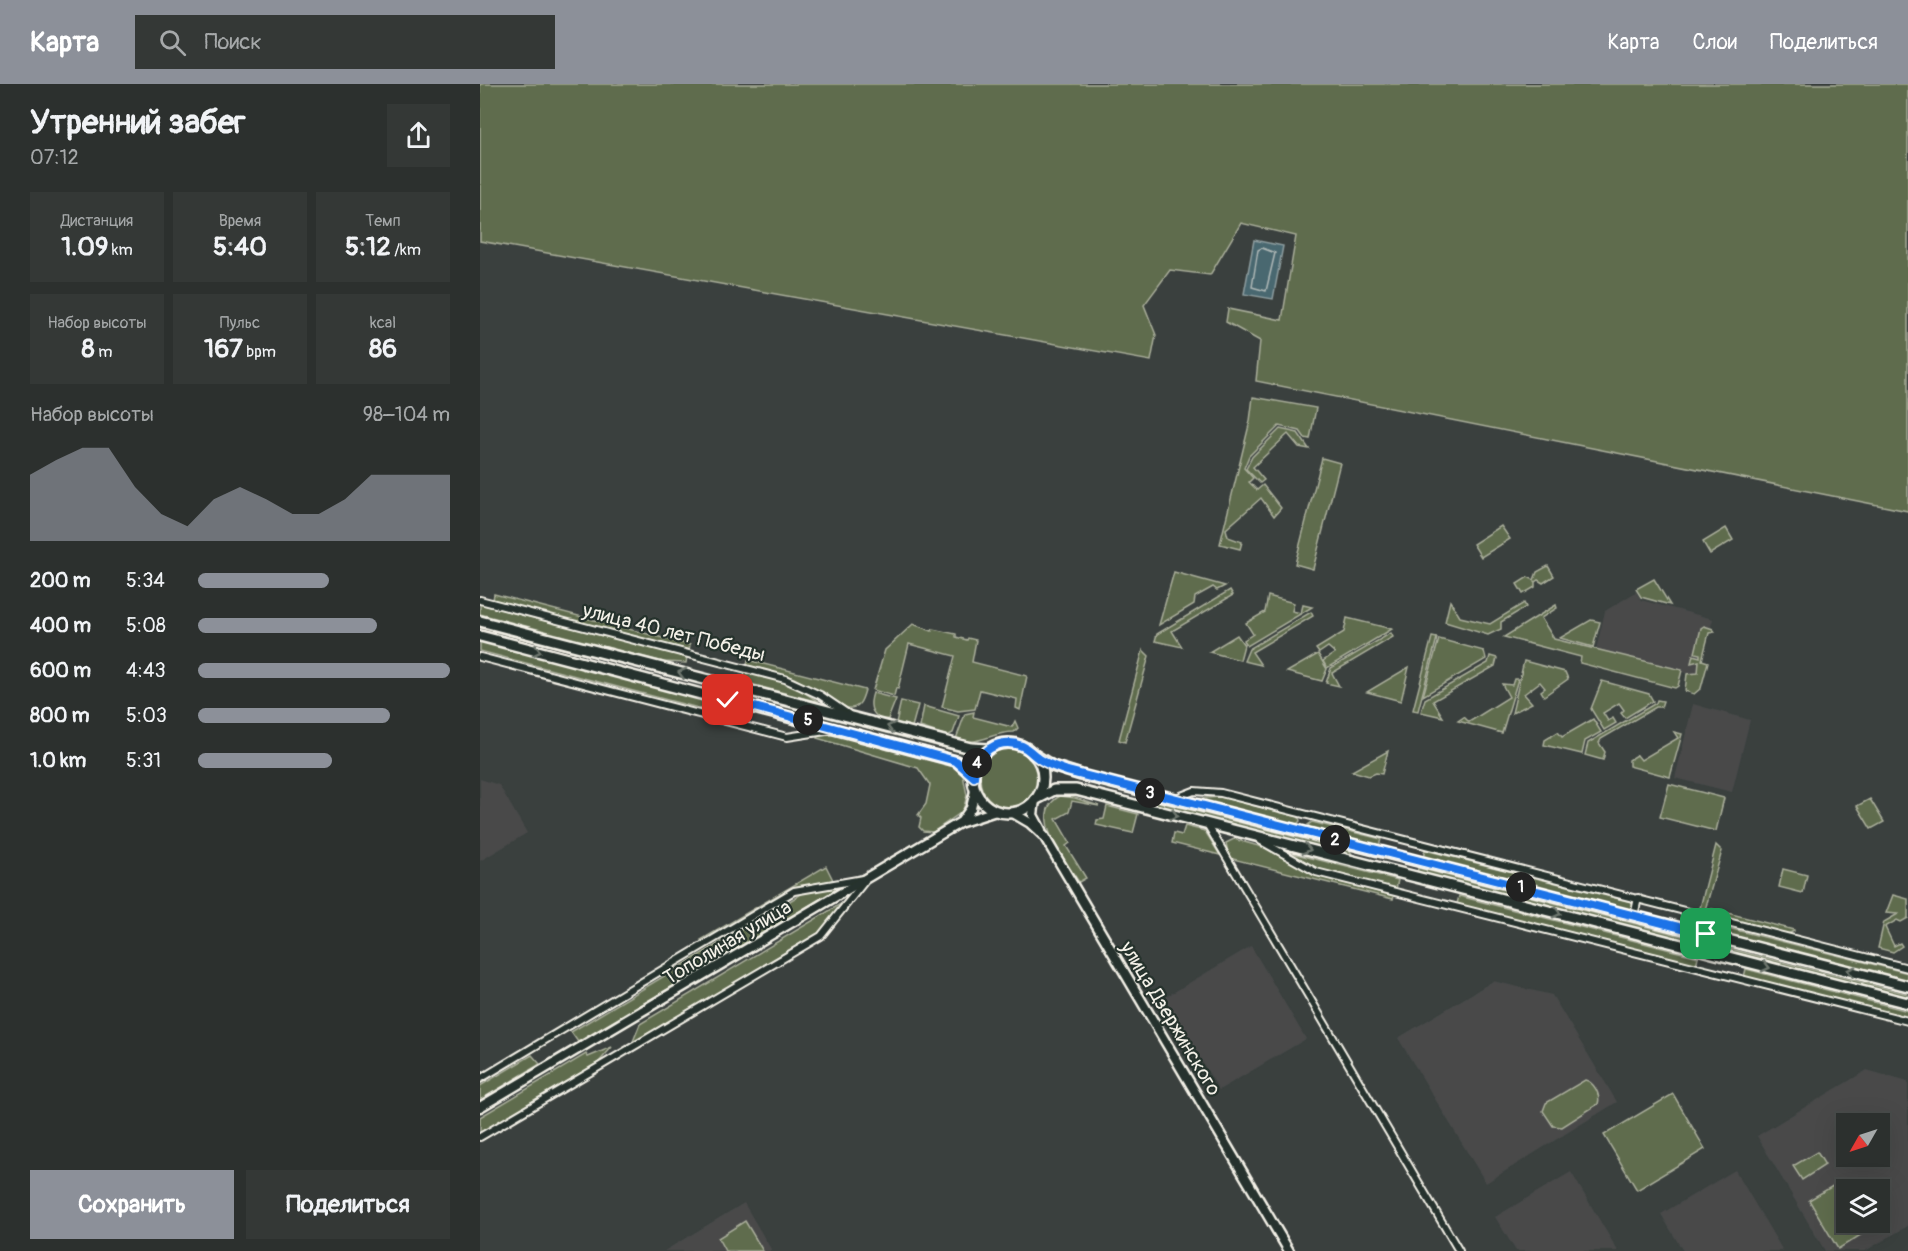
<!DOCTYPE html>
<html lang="ru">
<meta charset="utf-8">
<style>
:root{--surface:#2c302e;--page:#343836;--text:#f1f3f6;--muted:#a6a9aa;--line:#484b4a;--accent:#8c9099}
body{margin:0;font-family:Pangolin,sans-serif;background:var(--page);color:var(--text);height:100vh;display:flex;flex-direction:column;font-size:22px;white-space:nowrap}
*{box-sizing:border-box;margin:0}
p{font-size:20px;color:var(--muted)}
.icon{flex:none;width:33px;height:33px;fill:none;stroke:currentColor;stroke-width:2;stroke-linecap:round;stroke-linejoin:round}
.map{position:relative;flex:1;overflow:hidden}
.sheet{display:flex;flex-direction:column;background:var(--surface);width:480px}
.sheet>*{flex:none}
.needle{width:39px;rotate:231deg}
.controls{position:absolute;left:1356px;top:1029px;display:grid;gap:12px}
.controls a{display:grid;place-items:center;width:54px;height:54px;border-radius:0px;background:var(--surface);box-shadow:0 6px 24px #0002,0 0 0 2px var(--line);font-size:30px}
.pin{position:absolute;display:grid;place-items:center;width:51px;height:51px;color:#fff;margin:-26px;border-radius:12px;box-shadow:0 3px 9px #0006}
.km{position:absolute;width:30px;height:30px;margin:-15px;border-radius:50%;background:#222;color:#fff;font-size:16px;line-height:30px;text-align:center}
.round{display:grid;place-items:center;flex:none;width:63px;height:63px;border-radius:0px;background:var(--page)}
.summary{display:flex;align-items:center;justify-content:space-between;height:102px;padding:0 30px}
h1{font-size:33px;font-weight:700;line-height:45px}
.stats{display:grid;grid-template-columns:repeat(3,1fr);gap:9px;height:102px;padding:6px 30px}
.stats div{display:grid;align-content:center;border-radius:0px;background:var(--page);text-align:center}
.stats b{font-size:26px;font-weight:700}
.stats small{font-size:16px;font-weight:400}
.stats p{font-size:16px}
.chart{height:168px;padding:12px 30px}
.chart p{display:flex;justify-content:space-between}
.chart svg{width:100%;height:108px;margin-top:6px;fill:var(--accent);opacity:.7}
.cta{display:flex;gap:12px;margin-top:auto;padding:12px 30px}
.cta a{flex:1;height:69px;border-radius:0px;background:var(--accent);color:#fff;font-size:24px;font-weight:700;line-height:69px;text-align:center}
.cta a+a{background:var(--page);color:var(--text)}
ul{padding:0 30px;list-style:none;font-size:20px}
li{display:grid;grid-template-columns:96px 72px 1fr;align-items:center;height:45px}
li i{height:15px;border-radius:8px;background:var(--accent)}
header{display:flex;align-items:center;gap:36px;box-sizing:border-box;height:84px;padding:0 30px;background:var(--accent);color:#fff}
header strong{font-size:28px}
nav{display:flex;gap:33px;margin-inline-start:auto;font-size:21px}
.search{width:420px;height:54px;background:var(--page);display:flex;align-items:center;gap:15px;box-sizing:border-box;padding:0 21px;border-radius:0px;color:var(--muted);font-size:22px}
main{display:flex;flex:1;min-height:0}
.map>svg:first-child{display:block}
.built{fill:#48494a;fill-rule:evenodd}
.green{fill:#5f6c4e;stroke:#aaae9b;stroke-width:1.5}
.water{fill:#4a6770;stroke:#8e9ea0;stroke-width:1.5}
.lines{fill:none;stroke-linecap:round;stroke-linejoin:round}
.shore{stroke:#b0bab8;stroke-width:1.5}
.street-casing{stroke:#f4f1e8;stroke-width:10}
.secondary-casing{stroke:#f4f1e8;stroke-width:13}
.primary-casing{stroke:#f4f1e8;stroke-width:14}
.street{stroke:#26332d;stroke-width:6}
.secondary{stroke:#26332d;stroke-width:8}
.primary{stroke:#26332d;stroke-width:9}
.oneway{stroke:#6e766e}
.route-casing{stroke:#fff;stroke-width:12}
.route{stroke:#1a73e8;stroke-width:8}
.labels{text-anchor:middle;stroke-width:4.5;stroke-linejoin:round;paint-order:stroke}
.street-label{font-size:20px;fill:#f4f1e8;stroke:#26332d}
</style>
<header>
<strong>Карта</strong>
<div class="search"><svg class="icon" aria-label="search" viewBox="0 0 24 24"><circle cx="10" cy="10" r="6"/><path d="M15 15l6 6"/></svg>Поиск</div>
<nav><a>Карта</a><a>Слои</a><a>Поделиться</a></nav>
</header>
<main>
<section class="sheet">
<div class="summary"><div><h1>Утренний забег</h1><p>07:12</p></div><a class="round"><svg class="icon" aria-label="share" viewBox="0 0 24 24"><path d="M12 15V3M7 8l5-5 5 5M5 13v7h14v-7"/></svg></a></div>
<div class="stats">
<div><p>Дистанция</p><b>1.09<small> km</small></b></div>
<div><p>Время</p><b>5:40</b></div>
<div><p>Темп</p><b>5:12<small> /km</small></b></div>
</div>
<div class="stats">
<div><p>Набор высоты</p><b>8<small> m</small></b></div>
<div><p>Пульс</p><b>167<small> bpm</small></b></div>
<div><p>kcal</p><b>86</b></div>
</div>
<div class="chart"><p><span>Набор высоты</span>98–104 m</p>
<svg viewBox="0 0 160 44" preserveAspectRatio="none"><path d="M0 44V17L10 11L20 6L30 6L40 22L50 33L60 38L70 27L80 22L90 27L100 33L110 33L120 27L130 17L140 17L150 17L160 17V44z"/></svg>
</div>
<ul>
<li><b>200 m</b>5:34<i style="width:52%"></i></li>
<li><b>400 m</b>5:08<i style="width:71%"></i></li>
<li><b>600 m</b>4:43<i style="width:100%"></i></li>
<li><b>800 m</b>5:03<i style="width:76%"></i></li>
<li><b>1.0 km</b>5:31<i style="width:53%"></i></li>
</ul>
<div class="cta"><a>Сохранить</a><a>Поделиться</a></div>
</section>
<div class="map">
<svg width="1428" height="1167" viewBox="0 0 1428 1167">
<rect width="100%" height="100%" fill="#3a403e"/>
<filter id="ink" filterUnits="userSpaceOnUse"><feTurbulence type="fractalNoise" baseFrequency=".0167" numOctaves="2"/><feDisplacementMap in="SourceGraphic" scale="12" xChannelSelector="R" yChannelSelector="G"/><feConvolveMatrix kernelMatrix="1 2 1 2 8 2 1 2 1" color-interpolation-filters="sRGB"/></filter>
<g filter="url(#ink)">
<g class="built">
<polygon points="1156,508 1161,516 1233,535 1217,592 1116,566 1125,527"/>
<polygon points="1213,620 1270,636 1252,708 1195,694"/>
<polygon points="0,695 19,701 47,749 0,777"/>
<polygon points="771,862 826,955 739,1006 684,914"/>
<polygon points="1013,897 1072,911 1137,1018 1006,1099 918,954"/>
<path d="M1387 986 1428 998V1142L1385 1167H1345L1277 1052ZM1366 1040H1400V1072H1366ZM1366 1106H1400V1138H1366Z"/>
<polygon points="1255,1086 1303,1167 1203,1167 1181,1130"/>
<polygon points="1091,1088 1138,1167 1036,1167 1015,1133"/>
<polygon points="264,1119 292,1167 184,1167"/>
</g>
<g class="green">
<polygon points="0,0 1428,0 1428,427 776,297 780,257 746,238 748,225 802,236 816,152 761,139 730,191 690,186 664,221 676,251 671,277 0,157"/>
<polygon points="773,313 836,324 830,355 825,354 820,347 799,342 769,372 764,384 773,394 769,398 777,406 783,401 801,424 794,432 781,414 746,445 748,453 762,458 760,465 740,460 770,337"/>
<polygon points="800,345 818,349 829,365 819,363 808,350 773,383 784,396 780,399 766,385 772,373"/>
<polygon points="842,374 860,379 833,485 815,480"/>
<polygon points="1021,442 1030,455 1001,473 993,460"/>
<polygon points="1246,444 1253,456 1230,470 1223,458"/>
<polygon points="1068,482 1074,492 1063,499 1058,496 1055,498 1055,503 1043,510 1037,500 1048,493 1054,496 1057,488"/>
<polygon points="694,488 745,502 737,506 733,503 715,513 714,520 679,541"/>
<polygon points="1174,495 1190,521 1161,513 1156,505"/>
<polygon points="750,506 753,511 692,547 702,563 675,557 677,550"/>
<polygon points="14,510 210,561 209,566 13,516"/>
<polygon points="788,512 814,519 812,527 821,529 823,521 832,523 767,562 764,556 773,550 766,539 785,528"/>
<polygon points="970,517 980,533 1010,540 1044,519 1046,523 1021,538 1021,545 1008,551 965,538"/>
<polygon points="0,520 207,573 206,579 184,578 0,530"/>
<polygon points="1076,521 1077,524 1061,534 1074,555 1202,586 1198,602 1195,604 1100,579 1101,573 1024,553"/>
<polygon points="831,528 833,532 772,568 781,581 764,577 769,565"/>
<polygon points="867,534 912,545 847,584 843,577 855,569 848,563 839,569 836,565 864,548"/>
<polygon points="1111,536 1120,538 1113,563 1080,554"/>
<polygon points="433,540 452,547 453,545 476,550 476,553 487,556 488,554 496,556 492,578 547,592 540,626 536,624 537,615 500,606 495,625 478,627 462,623 475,572 429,560 418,605 416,604 414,612 393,606 405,566"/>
<polygon points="0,541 138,577 139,579 0,544"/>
<polygon points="1224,542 1233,545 1235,548 1229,549 1222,576 1228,578 1221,604 1214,610 1205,607 1207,590 1218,589 1219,577 1211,579 1213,571 1220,573 1220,570 1215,569 1221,544"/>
<polygon points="911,549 913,553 852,589 859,602 846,599 851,584"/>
<polygon points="757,551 764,561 760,576 729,568"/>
<polygon points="952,553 957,554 938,627 933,626"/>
<polygon points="959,555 1004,567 1006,575 943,612"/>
<polygon points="0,556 252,620 249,632 0,567"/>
<polygon points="663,566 669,572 645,658 639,656"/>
<polygon points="838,570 847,585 842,597 807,588"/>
<polygon points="1010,572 1017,574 1015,582 953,617 963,633 941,628 945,615 1008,579"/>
<path d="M268 576 385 606C382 616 380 625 367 624L314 594 267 581Z"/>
<polygon points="1044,577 1085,588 1088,595 1064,612 1061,607 1065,604 1060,598 1044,610 1052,619 1032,629"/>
<polygon points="929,583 921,617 887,608"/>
<polygon points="265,587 313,601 339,618 263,598"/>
<polygon points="1034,595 1038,595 1022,649 978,637 984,633 989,638 1029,613 1022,600 1032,601"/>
<polygon points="1122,597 1169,610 1173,617 1145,634 1141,629 1144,626 1139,619 1123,629 1128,637 1133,634 1136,639 1124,646 1111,625"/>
<polygon points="261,608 488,668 488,670 260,611"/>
<path d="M393 609 416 615 408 635 402 636C390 629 389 621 393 609Z"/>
<polygon points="1177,616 1183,617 1181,623 1176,623 1121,655 1119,659 1125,668 1123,676 1105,671 1108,659 1176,619"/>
<polygon points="421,617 438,621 432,643 416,639"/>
<polygon points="444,622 479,632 473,649 467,652 440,643"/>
<path d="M494 628 493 633 532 643 535 637 538 644 534 648C509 648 504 662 476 655L485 630Z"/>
<polygon points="1113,635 1121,648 1105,657 1102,670 1064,661 1065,656 1078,648 1082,653"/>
<polygon points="354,647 408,666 425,666 470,678 483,691 487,711 483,727 453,748 443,747 439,743 441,734 438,731 446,720 450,701 438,684 337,654 338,651"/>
<polygon points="1194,648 1202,650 1190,693 1149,682 1149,676 1157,671 1161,676 1198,654"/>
<circle cx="529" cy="694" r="29"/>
<polygon points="908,667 902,690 896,689 889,692 872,687"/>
<polygon points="1189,700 1244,714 1236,747 1180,733"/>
<path d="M580 712 595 714 619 722 592 717 589 728 576 735 590 759 586 762 606 794 599 798C586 777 546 730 580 712Z"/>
<polygon points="740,713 819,733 820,737 816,741 711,715"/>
<polygon points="667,715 870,767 872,770 869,772 665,720"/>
<polygon points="1390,715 1404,738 1391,745 1377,722"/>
<polygon points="627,722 658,730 653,749 616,741 617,736 624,735"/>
<polygon points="832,738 901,755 899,762 831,745 828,741"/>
<polygon points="705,742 725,747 740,771 692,759 694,749 702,751"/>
<polygon points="754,755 789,765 834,791 914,812 913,815 749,774 746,759"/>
<polygon points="1236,761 1242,767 1225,826 1219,828"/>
<polygon points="945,766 1155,819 1153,827 943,774"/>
<polygon points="808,768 918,796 916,805 837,785"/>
<polygon points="346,782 353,796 320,803 226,859 221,856"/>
<polygon points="938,784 1222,857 1221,862 937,789"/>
<polygon points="1303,785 1327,791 1323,809 1299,803"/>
<polygon points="358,802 359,804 98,958 91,948 323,809"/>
<polygon points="1413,811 1428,815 1428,834 1421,838 1417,836 1405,843 1414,862 1420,859 1422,862 1413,868 1398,864 1404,838 1418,830 1406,829"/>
<polygon points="979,812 1218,873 1216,881 977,820"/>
<polygon points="364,818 341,849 152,960 160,940"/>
<polygon points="1232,825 1314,846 1314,847 1308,850 1235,832"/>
<polygon points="1240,842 1428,889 1428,897 1230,847"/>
<polygon points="1227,859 1428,910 1428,914 1226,863"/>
<polygon points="1266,885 1428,927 1428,935 1264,893"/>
<polygon points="132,963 118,979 0,1049 0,1033 106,970 108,973"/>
<polygon points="52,971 60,980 0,1016 0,1002"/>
<path d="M1105 996C1114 998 1121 1011 1118 1020L1082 1043 1073 1042 1063 1027 1066 1019Z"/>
<polygon points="1193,1010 1225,1065 1157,1106 1124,1051"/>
<polygon points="1337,1068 1345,1081 1322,1096 1313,1082"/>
<polygon points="1356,1100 1366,1119 1366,1138 1378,1139 1384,1149 1358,1165 1329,1116"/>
<polygon points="265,1137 283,1167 245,1167 238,1154"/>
</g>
<polygon class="water" points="774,156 803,162 793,215 764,210"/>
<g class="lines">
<polygon class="shore" points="782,164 795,169 786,207 772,203 778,166"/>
<g class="street-casing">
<g id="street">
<polyline points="0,516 305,595 340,611 368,630"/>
<polyline points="0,573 307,653 352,646"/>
<polyline points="696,714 714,707 741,709 1428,884"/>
<polyline points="727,740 979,1167"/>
<polyline points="781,757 836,788 1428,937"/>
<polyline points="1154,832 1158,814"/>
<polyline points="0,995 314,807 383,795"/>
<polyline points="0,1053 341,852 384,798"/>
</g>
</g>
<g class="secondary-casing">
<g id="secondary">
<polyline points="555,716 553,731 561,746"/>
<polyline points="533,729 550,739 564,752 809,1167"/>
<polyline points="482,738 516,727"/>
<polyline points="0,1023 481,738 491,724 495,707"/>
</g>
</g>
<g class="primary-casing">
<g id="primary">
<polyline points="0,537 491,664 508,665"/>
<polyline points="0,552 476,677 494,693"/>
<circle cx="528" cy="694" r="35"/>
<polyline points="553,670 572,682 601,691 1428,902"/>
<polyline points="555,716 574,706 596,706 1428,919"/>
</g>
</g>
<use href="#street" class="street"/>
<use href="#secondary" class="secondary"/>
<use href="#primary" class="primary"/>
</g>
<defs><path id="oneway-chevron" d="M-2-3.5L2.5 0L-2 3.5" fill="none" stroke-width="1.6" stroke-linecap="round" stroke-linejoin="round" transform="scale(1.5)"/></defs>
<g class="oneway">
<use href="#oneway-chevron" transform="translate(57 567) rotate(14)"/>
<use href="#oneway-chevron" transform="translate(202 589) rotate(-166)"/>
<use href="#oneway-chevron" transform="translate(411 643) rotate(-166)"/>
<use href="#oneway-chevron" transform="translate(694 731) rotate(14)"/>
<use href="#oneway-chevron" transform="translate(827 765) rotate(14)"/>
<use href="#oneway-chevron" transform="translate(1077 829) rotate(14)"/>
<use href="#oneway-chevron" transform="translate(1286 883) rotate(14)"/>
<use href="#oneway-chevron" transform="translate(1371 887) rotate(-166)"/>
</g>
</g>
<g class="lines" filter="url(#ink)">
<g class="route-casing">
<path id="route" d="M248 616 476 677 494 693C495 669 518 652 542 662 549 665 554 672 561 676 569 681 579 684 587 687L1226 850"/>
</g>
<use href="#route" class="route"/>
</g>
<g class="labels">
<g class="street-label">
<text transform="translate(194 548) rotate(14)" y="7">улица 40 лет Победы</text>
<text transform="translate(247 858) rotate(-31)" y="7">Тополиная улица</text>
<text transform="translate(691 934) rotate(59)" y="7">улица Дзержинского</text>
</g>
</g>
</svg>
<div class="controls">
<a><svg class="needle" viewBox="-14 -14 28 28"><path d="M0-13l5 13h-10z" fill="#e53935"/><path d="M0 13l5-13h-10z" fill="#a6a9aa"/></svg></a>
<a><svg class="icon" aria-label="layers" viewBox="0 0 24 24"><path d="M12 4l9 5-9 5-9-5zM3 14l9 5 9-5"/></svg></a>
</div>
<div class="pin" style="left:1226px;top:850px;background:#1e9e55"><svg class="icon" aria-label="arrive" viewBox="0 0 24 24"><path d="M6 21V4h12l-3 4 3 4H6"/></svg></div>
<div class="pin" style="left:248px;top:616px;background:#d93025"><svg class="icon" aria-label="check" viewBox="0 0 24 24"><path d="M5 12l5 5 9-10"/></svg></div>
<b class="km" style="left:1041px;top:803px">1</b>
<b class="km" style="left:855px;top:756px">2</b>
<b class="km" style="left:670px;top:709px">3</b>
<b class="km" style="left:497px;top:679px">4</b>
<b class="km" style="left:328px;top:636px">5</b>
</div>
</main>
